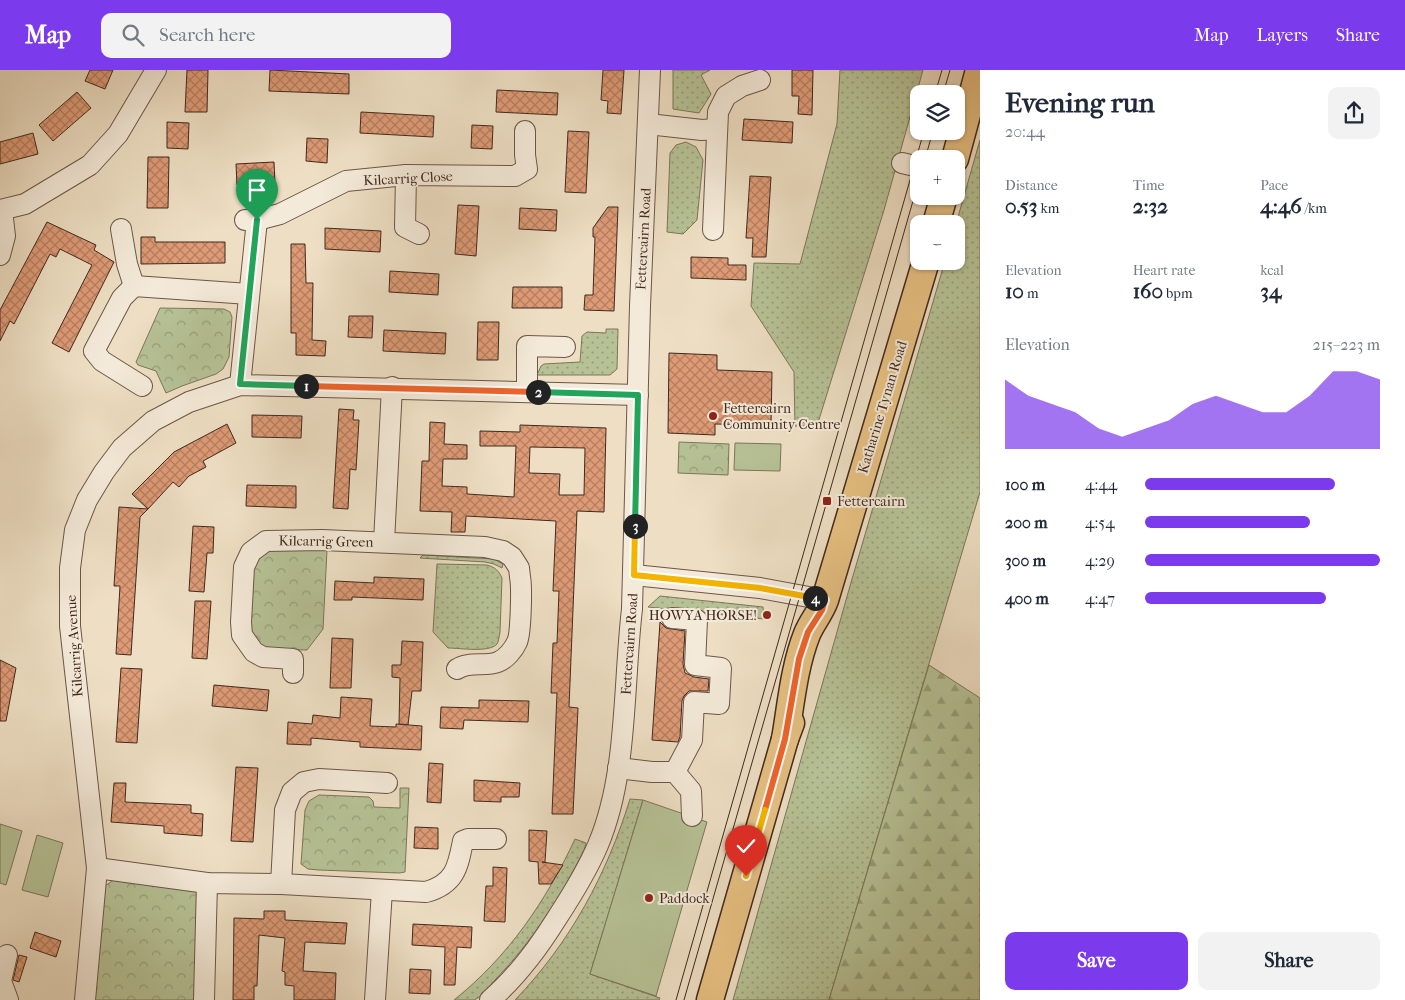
<!DOCTYPE html>
<meta charset="utf-8">
<style>
:root{--surface:#fff;--page:#f2f2f3;--text:#1f2937;--muted:#747a83;--accent:#7c3aed}
body{margin:0;font-family:"IM FELL French Canon",serif;background:var(--page);color:var(--text);height:100vh;display:flex;flex-direction:column;font-size:19px;white-space:nowrap}
*{box-sizing:border-box;margin:0}
p{font-size:16px;color:var(--muted)}
.icon{flex:none;width:28px;height:28px;fill:none;stroke:currentColor;stroke-width:2;stroke-linecap:round;stroke-linejoin:round}
.map{position:relative;flex:1;overflow:hidden}
.sheet{display:flex;flex-direction:column;background:var(--surface);width:425px}
.sheet>*{flex:none}
.fabs{position:absolute;left:910px;top:15px;display:grid;gap:10px}
.fabs a{display:grid;place-items:center;width:55px;height:55px;border-radius:10px;background:var(--surface);box-shadow:0 1px 4px #0004;font-size:25px}
.pin{position:absolute;display:grid;place-items:center;width:42px;height:42px;color:#fff;margin:-51px -21px;border-radius:50% 50% 50% 0;rotate:-45deg;box-shadow:0 0 5px #0007}
.pin .icon{rotate:45deg}
.km{position:absolute;width:25px;height:25px;margin:-12px;border-radius:50%;background:#222;color:#fff;font-size:14px;line-height:25px;text-align:center}
.round{display:grid;place-items:center;flex:none;width:52px;height:52px;border-radius:10px;background:var(--page)}
.summary{display:flex;align-items:center;justify-content:space-between;height:85px;padding:0 25px}
h1{font-size:28px;font-weight:700;line-height:38px}
.metrics{display:grid;grid-template-columns:repeat(3,1fr);gap:8px;height:85px;padding:5px 25px}
.metrics div{display:grid;align-content:center}
.metrics b{font-size:21px;font-weight:700}
.metrics small{font-size:14px;font-weight:400}
.metrics p{font-size:14px}
.chart{height:140px;padding:10px 25px}
.chart p{display:flex;justify-content:space-between}
.chart svg{width:100%;height:90px;margin-top:5px;fill:var(--accent);opacity:.7}
.primary-button{display:flex;gap:10px;margin-top:auto;padding:10px 25px}
.primary-button a{flex:1;height:58px;border-radius:10px;background:var(--accent);color:#fff;font-size:20px;font-weight:700;line-height:58px;text-align:center}
.primary-button a+a{background:var(--page);color:var(--text)}
ul{padding:0 25px;list-style:none;font-size:16px}
li{display:grid;grid-template-columns:80px 60px 1fr;align-items:center;height:38px}
li i{height:12px;border-radius:6px;background:var(--accent)}
header{display:flex;align-items:center;gap:30px;box-sizing:border-box;height:70px;padding:0 25px;background:var(--accent);color:#fff}
header strong{font-size:24px}
nav{display:flex;gap:28px;margin-inline-start:auto;font-size:18px}
.search{width:350px;height:45px;background:var(--page);display:flex;align-items:center;gap:12px;box-sizing:border-box;padding:0 18px;border-radius:10px;color:var(--muted);font-size:19px}
main{display:flex;flex:1;min-height:0}
.map>svg:first-child{display:block}
.grass{fill:url(#grass-dots);stroke:#7c765a}
.forest{fill:url(#forest-firs);stroke:#7c765a}
.park{fill:url(#park-crowns);stroke:#7c765a}
.pitch{fill:#b6c296;stroke:#7c765a}
.building{fill:url(#building-cross-hatch);stroke:#41291e;fill-rule:evenodd}
.lines{fill:none;stroke-linecap:round;stroke-linejoin:round}
.minor-casing{stroke:#6c5648;stroke-width:22}
.major-casing{stroke:#41291e;stroke-width:29}
.minor{stroke:#f4ead9;stroke-width:20}
.major{stroke:#e7c082;stroke-width:26}
.tram{stroke:#41291e;stroke-width:1}
.split-1-casing{stroke:#fff;stroke-width:10}
.split-2-casing{stroke:#fff;stroke-width:10}
.split-3-casing{stroke:#fff;stroke-width:10}
.split-4-casing{stroke:#fff;stroke-width:10}
.split-5-casing{stroke:#fff;stroke-width:10}
.split-6-casing{stroke:#fff;stroke-width:10}
.split-1{stroke:#22a559;stroke-width:6}
.split-2{stroke:#f0652b;stroke-width:6}
.split-3{stroke:#22a559;stroke-width:6}
.split-4{stroke:#f5b400;stroke-width:6}
.split-5{stroke:#f0652b;stroke-width:6}
.split-6{stroke:#f5b400;stroke-width:6}
.poi-dot{fill:#8f2418;stroke:#f4ead9;stroke-width:2}
.labels{text-anchor:middle;stroke-width:4;stroke-linejoin:round;paint-order:stroke}
.street-label{font-size:14px;fill:#41291e;stroke:#f4ead9}
.poi-label{font-size:14px;fill:#41291e;stroke:#f4ead9;text-anchor:start}
</style>
<header>
<strong>Map</strong>
<div class="search"><svg class="icon" aria-label="search" viewBox="0 0 24 24"><circle cx="10" cy="10" r="6"/><path d="M15 15l6 6"/></svg>Search here</div>
<nav><a>Map</a><a>Layers</a><a>Share</a></nav>
</header>
<main>
<div class="map">
<svg width="980" height="930" viewBox="0 0 980 930">
<defs>
<pattern id="grass-dots" width="8" height="8" patternUnits="userSpaceOnUse" patternTransform="scale(1.25)"><rect width="8" height="8" fill="#b6c296"/><path d="M2 2h.1M6 6h.1" fill="none" stroke="#969e7a" stroke-width="1.8" stroke-linecap="round"/></pattern>
<pattern id="forest-firs" width="22" height="20" patternUnits="userSpaceOnUse" patternTransform="scale(1.25)"><rect width="22" height="20" fill="#b6c296"/><path d="M5 1l3.5 6h-7zM16 11l3.5 6h-7z" fill="#969e7a"/></pattern>
<pattern id="park-crowns" width="20" height="18" patternUnits="userSpaceOnUse" patternTransform="scale(1.25)"><rect width="20" height="18" fill="#b6c296"/><path d="M2 6a3 3 0 1 1 6 0M12 15a3 3 0 1 1 6 0" fill="none" stroke="#969e7a"/></pattern>
<pattern id="building-cross-hatch" width="8" height="8" patternUnits="userSpaceOnUse" patternTransform="scale(1.25)"><rect width="8" height="8" fill="#de9b76"/><path d="M0 0l8 8M0 8l8-8" fill="none" stroke="#b67e60"/></pattern>
</defs>
<rect width="100%" height="100%" fill="#eedfc4"/>
<filter id="stains"><feTurbulence type="fractalNoise" baseFrequency=".004" numOctaves="4"/><feColorMatrix values="0 0 0 0 .2 0 0 0 0 .09 0 0 0 0 .02 0 0 0 .5 -.17"/></filter>
<radialGradient id="worn" r=".72"><stop offset=".6" stop-color="#630" stop-opacity="0"/><stop offset="1" stop-color="#630" stop-opacity=".3"/></radialGradient>
<g class="grass">
<polygon points="673,0 710,0 701,5 711,24 699,43 673,39"/>
<polygon points="840,0 923,0 884,140 817,356 795,356 794,302 751,236 754,193 800,194 837,54"/>
<polygon points="980,70 980,422 829,930 733,930 850,516 945,191 956,191 956,154"/>
<polygon points="686,72 696,77 703,90 697,150 683,164 667,162 670,83 676,75"/>
<polygon points="606,259 618,259 617,299 610,305 537,305 541,296 544,294 580,292 582,266 587,262 606,263"/>
<polygon points="423,485 494,489 503,494 502,498 494,494 485,492 420,488"/>
<path d="M437 494 487 495C495 497 499 501 502 508L500 562C499 566 499 571 497 574 489 583 460 578 448 578L433 562Z"/>
<polygon points="660,526 763,537 764,549 648,537"/>
<path d="M630 729 643 730 590 904 660 928 659 930H515C570 873 607 804 630 729Z"/>
<path d="M575 769 586 773 584 780C560 828 533 870 496 909 490 915 482 927 474 930 468 930 460 930 454 930 508 887 546 831 575 769Z"/>
</g>
<polygon class="forest" points="929,595 980,628 980,930 829,930"/>
<g class="park">
<polygon points="160,238 224,239 230,242 232,247 229,287 223,299 216,304 182,316 166,323 156,301 138,295 136,292"/>
<polygon points="679,372 729,374 728,405 678,403"/>
<polygon points="274,478 327,480 323,559 307,580 265,579 260,575 249,559 253,495 255,489"/>
<polygon points="400,718 409,718 405,802 399,803 319,800 308,799 301,794 305,740 309,731 319,725 369,727 373,731 374,737 400,738"/>
<polygon points="115,809 192,820 200,823 197,930 89,930 105,816"/>
</g>
<g class="pitch">
<polygon points="735,373 781,374 780,401 734,400"/>
<polygon points="643,730 707,752 656,926 590,904"/>
<polygon points="0,754 22,761 6,815 0,813"/>
<polygon points="37,765 63,773 48,827 22,820"/>
</g>
<g class="building">
<polygon points="90,0 113,0 105,19 85,11"/>
<polygon points="187,0 208,0 207,42 185,42"/>
<polygon points="270,0 349,4 349,24 269,21"/>
<polygon points="603,0 624,0 621,44 607,43 608,31 601,30"/>
<polygon points="792,0 813,0 812,45 798,44 799,26 792,26"/>
<polygon points="497,20 558,23 557,45 496,42"/>
<polygon points="77,22 91,38 53,71 39,55"/>
<polygon points="361,42 434,46 433,67 360,63"/>
<polygon points="744,49 793,52 792,73 742,70"/>
<polygon points="167,52 189,53 188,79 167,78"/>
<polygon points="472,55 493,56 492,79 471,78"/>
<polygon points="568,61 589,62 586,123 565,122"/>
<polygon points="33,63 38,84 0,94 0,72"/>
<polygon points="307,68 328,69 327,93 306,91"/>
<polygon points="148,87 169,87 168,138 147,138"/>
<polygon points="274,92 275,113 237,115 236,94"/>
<polygon points="750,106 771,107 766,187 752,187 753,168 746,168"/>
<polygon points="458,135 479,136 476,186 455,184"/>
<polygon points="608,137 618,137 614,241 584,240 585,225 593,225 595,167 593,167 593,158"/>
<polygon points="520,138 557,140 556,161 519,159"/>
<polygon points="47,152 96,175 94,180 114,192 69,282 52,273 92,195 60,179 56,187 50,184 14,254 10,251 0,271 0,240"/>
<polygon points="325,158 381,161 380,182 325,179"/>
<polygon points="141,167 155,167 155,172 225,172 225,193 141,194"/>
<polygon points="291,174 305,174 306,213 313,213 312,270 326,271 325,286 296,285 296,263 291,263"/>
<polygon points="691,187 728,188 728,195 746,195 746,210 691,208"/>
<polygon points="390,201 439,204 438,225 389,222"/>
<polygon points="513,217 562,217 562,238 512,238"/>
<polygon points="349,246 373,246 372,268 348,267"/>
<polygon points="478,252 499,252 498,290 477,290"/>
<polygon points="384,260 446,263 445,284 383,281"/>
<polygon points="669,283 717,285 717,300 772,302 771,355 715,354 715,365 668,363"/>
<polygon points="339,339 354,340 353,350 359,350 356,400 350,399 348,439 333,438"/>
<polygon points="252,345 302,346 301,368 252,367"/>
<path d="M430 352 445 353 444 374 467 375V389H443L442 416 467 417V424L514 427 516 376H480V361L520 362V355L606 358 604 442 577 441 569 637 578 638 573 744H552L557 623H551L553 573H557L559 521H553L556 451 466 446 465 462H451L452 442 420 441 422 391H429ZM530 377 585 378 584 425H559L560 404 529 403Z"/>
<polygon points="227,354 236,373 203,391 206,397 189,406 179,417 173,412 148,439 132,424 174,382"/>
<polygon points="247,415 296,416 296,438 246,436"/>
<polygon points="119,437 148,439 140,447 131,585 116,584 120,516 114,516"/>
<polygon points="193,456 214,457 213,483 207,483 204,522 189,521"/>
<polygon points="374,507 424,509 423,530 352,527 352,530 334,530 335,511 374,513"/>
<polygon points="195,531 211,531 207,589 192,588"/>
<polygon points="660,552 666,558 685,561 683,594 685,603 694,607 709,609 708,621 689,621 684,626 682,631 680,667 678,672 652,670"/>
<polygon points="332,568 353,569 351,618 330,618"/>
<polygon points="402,571 423,572 421,621 412,621 408,655 399,654 400,608 392,607 392,595 401,595"/>
<polygon points="0,590 16,598 6,651 0,651"/>
<polygon points="121,598 142,599 137,673 116,672"/>
<polygon points="214,615 269,620 267,641 212,636"/>
<polygon points="341,627 372,629 370,656 396,657 396,654 422,656 421,680 360,677 360,672 311,668 311,675 287,674 288,652 312,654 313,645 340,648"/>
<polygon points="479,630 529,631 528,652 464,650 463,659 440,658 441,637 479,638"/>
<polygon points="429,693 443,694 441,733 427,732"/>
<polygon points="236,697 258,698 253,772 231,771"/>
<polygon points="474,710 520,713 519,727 501,727 501,732 474,731"/>
<polygon points="114,713 126,713 125,732 191,735 191,743 203,744 202,766 164,763 164,756 111,752"/>
<polygon points="415,757 438,758 438,779 414,778"/>
<polygon points="529,760 547,761 545,792 542,792 563,795 551,814 539,814 538,792 529,791"/>
<polygon points="493,797 507,798 505,852 484,851 486,816 493,816"/>
<polygon points="264,841 285,841 285,850 347,853 345,874 305,872 303,901 336,903 335,930 294,930 294,916 285,915 285,902 282,901 285,868 259,865 257,916 254,916 254,930 233,930 234,848 264,849"/>
<polygon points="413,854 472,857 471,878 457,877 455,915 444,915 445,877 412,875"/>
<polygon points="35,862 61,871 56,887 30,878"/>
<polygon points="19,885 27,887 19,912 13,910"/>
<polygon points="410,899 431,900 430,924 409,923"/>
</g>
<g class="lines">
<g class="minor-casing">
<g id="minor">
<polyline points="648,54 702,60 717,59"/>
<polyline points="902,93 919,97"/>
<polyline points="406,105 405,157 419,164"/>
<polyline points="0,140 25,134 90,95 118,64 156,0"/>
<polyline points="245,150 257,150 280,144 346,111 406,105 515,106 527,99 525,85 525,61"/>
<polyline points="121,159 127,194 134,216"/>
<polyline points="713,160 718,42 726,26 742,16 760,10"/>
<polyline points="0,185 5,166 2,140"/>
<polyline points="240,315 257,150"/>
<polyline points="142,316 102,291 94,281 122,228 134,216 249,224"/>
<polyline points="527,321 527,276 565,277"/>
<polyline points="384,472 392,317"/>
<polyline points="634,505 760,518 825,530"/>
<polyline points="672,548 697,550 695,595 721,598 719,634 694,632 692,670 675,702"/>
<path d="M293 603V589L263 587 254 582 242 565 241 552 244 497 251 482 266 471 322 470 485 477 503 481 512 487 519 498 520 507C522 517 521 564 517 572 514 579 506 589 498 592 485 597 469 591 457 599"/>
<polyline points="618,698 652,702 675,702 691,721 692,746"/>
<path d="M97 798 207 813 281 814 426 822C455 814 458 797 463 771L468 769H496"/>
<polyline points="281,814 285,740 292,722 304,712 319,709 387,713"/>
<polyline points="7,885 1,911 8,930"/>
<polyline points="85,930 97,798 70,556 70,498 75,460 87,430 104,402 122,378 153,351 189,332 240,315 638,325"/>
<polyline points="204,930 207,813"/>
<polyline points="375,930 382,820"/>
<path d="M490 930C517 907 539 877 557 848 572 825 587 801 598 775 628 704 623 616 632 539L640 236 650 0"/>
</g>
</g>
<g class="major-casing">
<g id="major">
<polyline points="955,89 979,0"/>
<polyline points="936,154 944,126"/>
<path d="M785 669C791 634 794 597 807 564 812 552 821 542 825 530L926 191"/>
<polyline points="710,930 785,669 791,653"/>
</g>
</g>
<use href="#minor" class="minor"/>
<use href="#major" class="major"/>
<g class="tram">
<polyline points="935,24 942,0"/>
<polyline points="943,24 950,0"/>
<polyline points="925,89 933,61"/>
<polyline points="676,930 924,61"/>
<polyline points="684,930 919,110"/>
</g>
</g>
<g class="lines">
<g class="split-1-casing">
<polyline id="split-1" points="257,150 240,314 306,316"/>
</g>
<g class="split-2-casing">
<polyline id="split-2" points="306,316 538,322"/>
</g>
<g class="split-3-casing">
<polyline id="split-3" points="538,322 638,325 635,456"/>
</g>
<g class="split-4-casing">
<polyline id="split-4" points="635,456 634,505 760,518 815,528"/>
</g>
<g class="split-5-casing">
<polyline id="split-5" points="765,740 785,669 799,589 808,562 822,540 825,530 815,528"/>
</g>
<g class="split-6-casing">
<polyline id="split-6" points="746,806 765,740"/>
</g>
<use href="#split-1" class="split-1"/>
<use href="#split-2" class="split-2"/>
<use href="#split-3" class="split-3"/>
<use href="#split-4" class="split-4"/>
<use href="#split-5" class="split-5"/>
<use href="#split-6" class="split-6"/>
</g>
<g class="poi-dot">
<circle cx="713" cy="346" r="5"/>
<rect x="822" y="426" width="10" height="10" rx="2.5"/>
<circle cx="767" cy="545" r="5"/>
<circle cx="649" cy="828" r="5"/>
</g>
<g class="labels">
<g class="street-label">
<text transform="translate(408 108) rotate(-3)" y="5">Kilcarrig Close</text>
<text transform="translate(643 169) rotate(-87)" y="5">Fettercairn Road</text>
<text transform="translate(882 337) rotate(-73)" y="5">Katharine Tynan Road</text>
<text transform="translate(326 471) rotate(1)" y="5">Kilcarrig Green</text>
<text transform="translate(629 574) rotate(-86)" y="5">Fettercairn Road</text>
<text transform="translate(74 576) rotate(-94)" y="5">Kilcarrig Avenue</text>
</g>
<g class="poi-label">
<text x="723" y="343">Fettercairn<tspan x="723" dy="16">Community Centre</tspan></text>
<text x="837" y="436">Fettercairn</text>
<text x="757" y="550" text-anchor="end">HOWYA HORSE!</text>
<text x="659" y="833">Paddock</text>
</g>
</g>
<rect width="100%" height="100%" filter="url(#stains)"/>
<rect width="100%" height="100%" fill="url(#worn)"/>
</svg>
<div class="fabs">
<a><svg class="icon" aria-label="layers" viewBox="0 0 24 24"><path d="M12 4l9 5-9 5-9-5zM3 14l9 5 9-5"/></svg></a>
<a>+</a>
<a>−</a>
</div>
<div class="pin" style="left:257px;top:150px;background:#1e9e55"><svg class="icon" aria-label="arrive" viewBox="0 0 24 24"><path d="M6 21V4h12l-3 4 3 4H6"/></svg></div>
<div class="pin" style="left:746px;top:806px;background:#d93025"><svg class="icon" aria-label="check" viewBox="0 0 24 24"><path d="M5 12l5 5 9-10"/></svg></div>
<b class="km" style="left:306px;top:316px">1</b>
<b class="km" style="left:538px;top:322px">2</b>
<b class="km" style="left:635px;top:456px">3</b>
<b class="km" style="left:815px;top:528px">4</b>
</div>
<section class="sheet">
<div class="summary"><div><h1>Evening run</h1><p>20:44</p></div><a class="round"><svg class="icon" aria-label="share" viewBox="0 0 24 24"><path d="M12 15V3M7 8l5-5 5 5M5 13v7h14v-7"/></svg></a></div>
<div class="metrics">
<div><p>Distance</p><b>0.53<small> km</small></b></div>
<div><p>Time</p><b>2:32</b></div>
<div><p>Pace</p><b>4:46<small> /km</small></b></div>
</div>
<div class="metrics">
<div><p>Elevation</p><b>10<small> m</small></b></div>
<div><p>Heart rate</p><b>160<small> bpm</small></b></div>
<div><p>kcal</p><b>34</b></div>
</div>
<div class="chart"><p><span>Elevation</span>215–223 m</p>
<svg viewBox="0 0 160 44" preserveAspectRatio="none"><path d="M0 44V10L10 18L20 22L30 26L40 34L50 38L60 34L70 30L80 22L90 18L100 22L110 26L120 26L130 18L140 6L150 6L160 10V44z"/></svg>
</div>
<ul>
<li><b>100 m</b>4:44<i style="width:81%"></i></li>
<li><b>200 m</b>4:54<i style="width:70%"></i></li>
<li><b>300 m</b>4:29<i style="width:100%"></i></li>
<li><b>400 m</b>4:47<i style="width:77%"></i></li>
</ul>
<div class="primary-button"><a>Save</a><a>Share</a></div>
</section>
</main>
